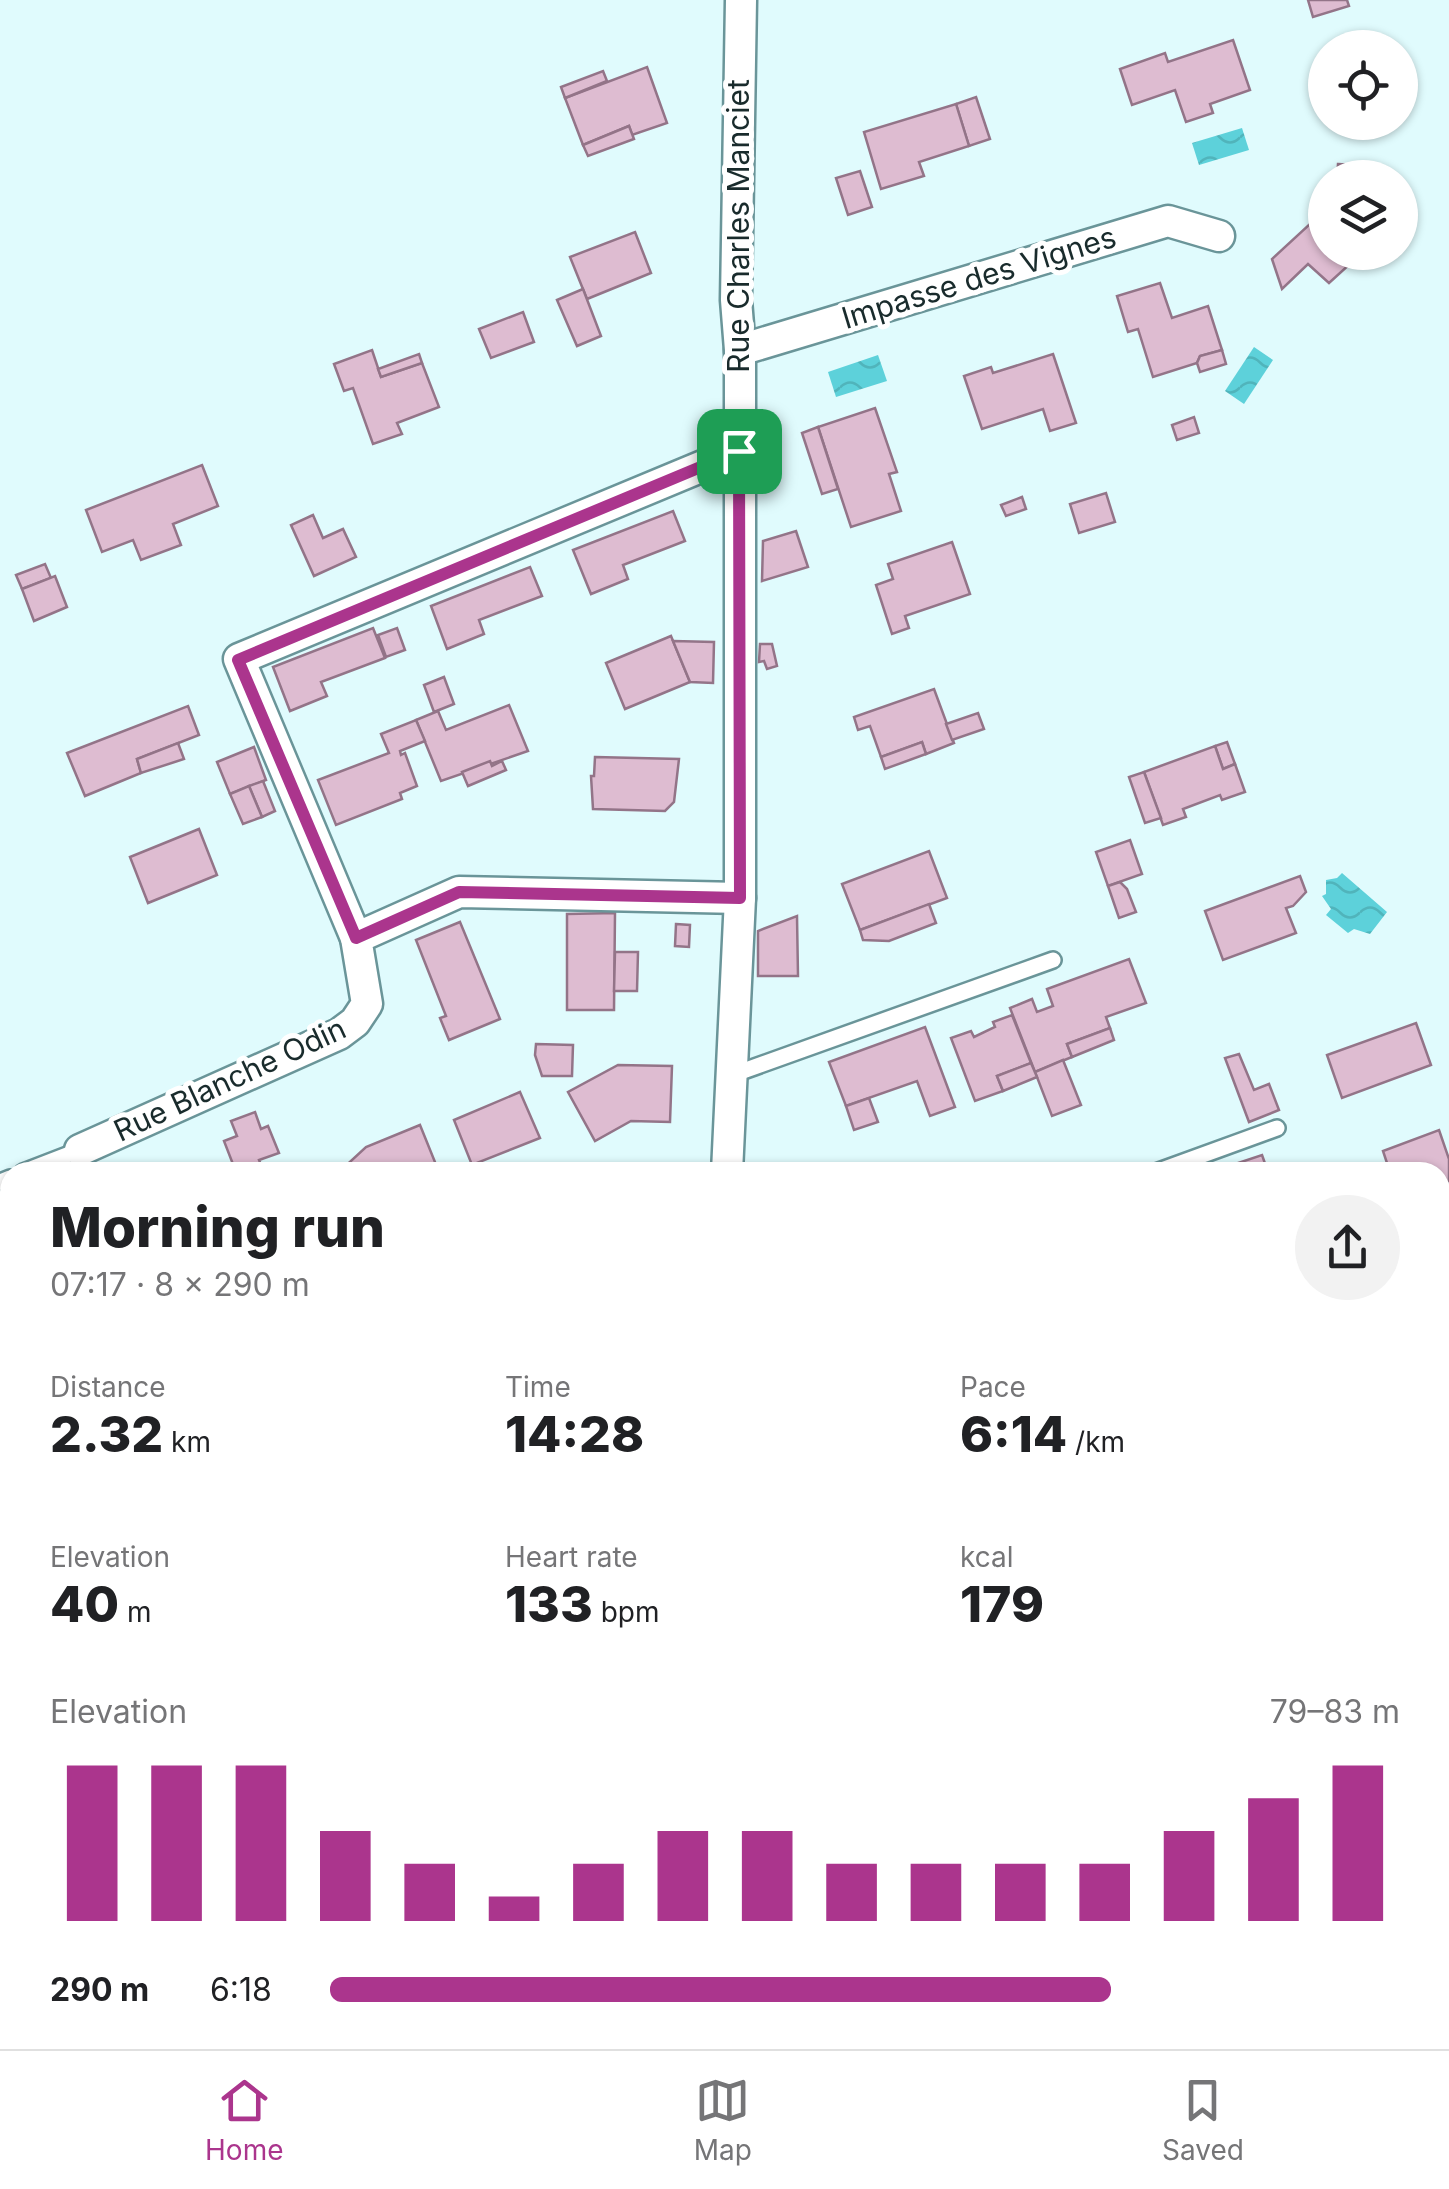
<!DOCTYPE html>
<meta charset="utf-8">
<style>
:root{--surface:#fff;--page:#f2f2f2;--text:#202124;--muted:#757577;--line:#e0e0e0;--accent:#ab358d}
body{margin:0;font-family:Inter,sans-serif;background:var(--page);color:var(--text);height:100vh;display:flex;flex-direction:column;font-size:38px;white-space:nowrap}
*{box-sizing:border-box;margin:0}
p{font-size:32px;color:var(--muted)}
.icon{flex:none;width:55px;height:55px;fill:none;stroke:currentColor;stroke-width:2;stroke-linecap:round;stroke-linejoin:round}
.map{position:relative;flex:1;overflow:hidden}
.sheet{position:absolute;left:0px;top:1162px;width:1450px;height:888px;display:flex;flex-direction:column;background:var(--surface);border-radius:30px 30px 0 0;box-shadow:0 2px 8px #0004}
.sheet>*{flex:none}
.fabs{position:absolute;left:1308px;top:30px;display:grid;gap:20px}
.fabs a{display:grid;place-items:center;width:110px;height:110px;border-radius:50%;background:var(--surface);box-shadow:0 2px 8px #0004;font-size:50px}
.pin{position:absolute;display:grid;place-items:center;width:85px;height:85px;color:#fff;margin:-42px;border-radius:20px;box-shadow:0 5px 15px #0006}
.round{display:grid;place-items:center;flex:none;width:105px;height:105px;border-radius:52px;background:var(--page)}
.summary{display:flex;align-items:center;justify-content:space-between;height:170px;padding:0 50px}
h1{font-size:55px;font-weight:800;line-height:75px}
.metrics{display:grid;grid-template-columns:repeat(3,1fr);gap:15px;height:170px;padding:10px 50px}
.metrics div{display:grid;align-content:center}
.metrics b{font-size:50px;font-weight:800}
.metrics small{font-size:28px;font-weight:400}
.metrics p{font-size:28px}
.chart{height:280px;padding:20px 50px}
.chart p{display:flex;justify-content:space-between}
.chart svg{width:100%;height:180px;margin-top:10px;stroke:var(--accent);stroke-width:6}
ul{padding:0 50px;list-style:none;font-size:32px}
li{display:grid;grid-template-columns:160px 120px 1fr;align-items:center;height:75px}
li i{height:25px;border-radius:12px;background:var(--accent)}
.menu{display:flex;justify-content:space-around;align-items:center;height:140px;border-top:2px solid var(--line);background:var(--surface);font-size:28px;color:var(--muted)}
.menu a{display:grid;justify-items:center;gap:5px}
.menu .active{color:var(--accent)}
.map>svg:first-child{display:block}
.water{fill:url(#water-waves)}
.building{fill:#debcd1;stroke:#937488;stroke-width:2.5}
.lines{fill:none;stroke-linecap:round;stroke-linejoin:round}
.lane-casing{stroke:#6a9599;stroke-width:20}
.street-casing{stroke:#6a9599;stroke-width:35}
.lane{stroke:#fff;stroke-width:15}
.street{stroke:#fff;stroke-width:30}
.route-casing{stroke:#fff;stroke-width:20}
.route{stroke:#ab358d;stroke-width:12}
.labels{text-anchor:middle;stroke-width:10;stroke-linejoin:round;paint-order:stroke}
.street-label{font-size:30px;fill:#192b2c;stroke:#fff}
</style>
<div class="map">
<svg width="1449" height="2049" viewBox="0 0 1449 2049">
<defs>
<pattern id="water-waves" width="16" height="10" patternUnits="userSpaceOnUse" patternTransform="scale(2.5)"><rect width="16" height="10" fill="#5dd1da"/><path d="M0 5q4-4 8 0t8 0" fill="none" stroke="#50b4bb"/></pattern>
</defs>
<rect width="100%" height="100%" fill="#e0fbfd"/>
<g class="water">
<polygon points="1242,128 1249,150 1199,165 1192,143"/>
<polygon points="1254,347 1273,360 1244,404 1225,391"/>
<polygon points="878,355 887,381 836,397 828,372"/>
<polygon points="1342,873 1387,912 1370,934 1354,929 1348,933 1326,915 1331,909 1322,896 1326,894 1326,880 1337,878"/>
</g>
<g class="building">
<polygon points="1308,0 1347,0 1349,6 1313,17"/>
<polygon points="1233,40 1250,90 1210,104 1213,113 1186,122 1175,90 1132,105 1120,69 1165,53 1168,62"/>
<polygon points="647,67 667,123 632,135 629,126 583,145 565,98"/>
<polygon points="603,71 607,81 565,98 561,87"/>
<polygon points="976,97 990,139 969,146 956,104"/>
<polygon points="956,104 969,146 919,162 924,176 881,189 864,132"/>
<polygon points="629,126 634,139 588,156 583,145"/>
<polygon points="1338,164 1381,167 1381,178 1337,178"/>
<polygon points="860,171 872,207 848,215 836,178"/>
<polygon points="1311,223 1320,234 1325,229 1325,252 1363,252 1329,283 1308,264 1282,289 1272,259"/>
<polygon points="635,232 651,273 587,299 570,257"/>
<polygon points="1160,283 1172,318 1208,306 1222,350 1200,356 1197,363 1153,377 1138,329 1128,332 1117,296"/>
<polygon points="583,289 601,336 577,346 557,300"/>
<polygon points="523,312 534,342 491,358 479,329"/>
<polygon points="372,350 381,377 422,363 439,407 397,423 402,434 373,444 353,388 344,391 334,364"/>
<polygon points="1222,350 1226,364 1200,372 1197,363 1200,356"/>
<polygon points="419,354 422,363 381,377 378,369"/>
<polygon points="1053,354 1076,423 1050,431 1043,409 982,429 964,376 991,367 993,373"/>
<polygon points="875,408 897,472 889,474 901,511 851,527 818,427"/>
<polygon points="1194,417 1199,433 1177,440 1172,425"/>
<polygon points="818,427 838,489 822,494 802,433"/>
<polygon points="202,465 218,506 173,524 181,545 141,560 133,540 102,552 86,510"/>
<polygon points="1106,493 1115,522 1079,533 1070,504"/>
<polygon points="1022,497 1026,509 1006,516 1001,505"/>
<polygon points="673,511 685,541 623,565 628,579 591,594 573,550"/>
<polygon points="313,515 323,538 343,529 356,557 314,576 291,525"/>
<polygon points="796,531 808,567 762,581 763,541"/>
<polygon points="952,542 970,594 905,616 909,628 892,634 876,585 893,579 888,564"/>
<polygon points="45,564 51,578 22,589 16,575"/>
<polygon points="530,567 542,596 479,620 484,634 447,649 431,606"/>
<polygon points="55,576 67,607 34,621 22,589"/>
<polygon points="373,628 385,658 321,682 327,696 290,711 273,667"/>
<polygon points="397,628 405,650 386,657 378,635"/>
<polygon points="671,636 690,682 625,709 606,663"/>
<polygon points="673,641 714,642 713,683 690,682"/>
<polygon points="760,644 772,644 777,666 767,669 764,661 759,662"/>
<polygon points="444,677 454,704 434,712 424,685"/>
<polygon points="934,689 954,743 926,754 922,742 881,757 870,726 858,730 854,717"/>
<polygon points="509,705 528,751 441,781 416,720 438,711 446,730"/>
<polygon points="188,706 199,735 137,759 141,773 85,796 67,753"/>
<polygon points="978,713 984,729 952,740 946,724"/>
<polygon points="416,720 425,741 400,751 401,755 405,753 417,786 400,793 402,799 336,825 318,780 389,753 381,734"/>
<polygon points="922,742 926,754 885,769 881,757"/>
<polygon points="1227,742 1235,764 1223,769 1215,746"/>
<polygon points="178,743 184,759 141,773 137,759"/>
<polygon points="1215,746 1223,769 1235,764 1245,792 1222,800 1220,795 1183,809 1186,817 1163,825 1144,772"/>
<polygon points="254,747 266,780 230,794 217,762"/>
<polygon points="595,757 679,759 674,802 665,811 593,809 591,776 594,776"/>
<polygon points="490,761 492,766 502,761 506,770 468,786 462,772"/>
<polygon points="1144,772 1161,818 1145,823 1129,777"/>
<polygon points="263,781 275,811 262,817 249,786"/>
<polygon points="249,786 262,817 243,824 230,794"/>
<polygon points="199,829 217,875 148,903 130,857"/>
<polygon points="1130,840 1142,874 1108,886 1096,852"/>
<polygon points="929,851 947,898 860,930 842,884"/>
<polygon points="1300,876 1306,892 1293,906 1286,908 1296,933 1223,960 1205,911"/>
<polygon points="1120,882 1127,889 1136,912 1119,918 1108,886"/>
<polygon points="929,904 936,923 889,941 863,940 860,930"/>
<polygon points="615,913 614,1010 567,1010 567,914"/>
<polygon points="797,916 798,976 758,976 758,931"/>
<polygon points="460,922 500,1019 449,1040 440,1018 446,1016 416,940"/>
<polygon points="676,924 690,925 689,947 675,946"/>
<polygon points="615,952 638,952 637,991 614,991"/>
<polygon points="1129,959 1146,1003 1106,1017 1110,1028 1067,1044 1072,1057 1035,1072 1010,1008 1032,999 1037,1012 1053,1006 1047,989"/>
<polygon points="1012,1015 1031,1063 997,1076 1003,1091 975,1101 951,1038 971,1031 974,1037 995,1027 993,1022"/>
<polygon points="1416,1023 1431,1065 1342,1098 1327,1055"/>
<polygon points="925,1027 955,1107 930,1116 917,1081 846,1106 829,1062"/>
<polygon points="1110,1028 1114,1040 1072,1057 1067,1044"/>
<polygon points="536,1044 573,1045 572,1076 542,1076 535,1055"/>
<polygon points="1239,1054 1254,1090 1269,1084 1279,1110 1249,1122 1225,1058"/>
<polygon points="1063,1060 1081,1105 1052,1116 1035,1072"/>
<polygon points="1031,1063 1037,1077 1003,1091 997,1076"/>
<polygon points="618,1065 672,1066 670,1122 631,1121 595,1141 568,1092"/>
<polygon points="520,1092 540,1138 472,1165 454,1120"/>
<polygon points="869,1098 878,1122 854,1130 846,1106"/>
<polygon points="255,1112 261,1129 268,1126 279,1153 259,1160 264,1172 236,1172 224,1141 237,1136 231,1121"/>
<polygon points="420,1125 439,1172 339,1172 366,1147"/>
<polygon points="1439,1130 1449,1159 1449,1181 1440,1184 1440,1172 1358,1172 1387,1163 1383,1151"/>
<polygon points="1262,1155 1268,1172 1211,1172"/>
<polygon points="419,2040 475,2040 450,2049 438,2049 437,2045 422,2049"/>
<polygon points="935,2040 1000,2040 1004,2049 909,2049"/>
<polygon points="1042,2040 1110,2040 1085,2049 1046,2049"/>
</g>
<g class="lines">
<g class="lane-casing">
<g id="lane">
<polyline points="732,1075 1053,960"/>
<polyline points="23,1172 80,1150"/>
<polyline points="1156,1172 1277,1128"/>
<polyline points="0,1182 10,1178"/>
</g>
</g>
<g class="street-casing">
<g id="street">
<polyline points="740,350 1168,221 1219,236"/>
<polyline points="356,938 239,659 739,451"/>
<polyline points="80,1150 339,1034 355,1022 367,1004 356,938 459,892 740,898"/>
<polyline points="727,1172 740,898 740,350 736,300 741,0"/>
<polyline points="1440,1611 1449,1608"/>
<polyline points="562,2049 564,2040"/>
</g>
</g>
<use href="#lane" class="lane"/>
<use href="#street" class="street"/>
</g>
<g class="lines">
<g class="route-casing">
<polygon id="route" points="739,451 740,898 459,892 356,938 238,660"/>
</g>
<use href="#route" class="route"/>
</g>
<g class="labels">
<g class="street-label">
<text transform="translate(739 226) rotate(-90)" y="10">Rue Charles Manciet</text>
<text transform="translate(979 278) rotate(-17)" y="10">Impasse des Vignes</text>
<text transform="translate(230 1080) rotate(-25)" y="10">Rue Blanche Odin</text>
</g>
</g>
</svg>
<div class="fabs">
<a><svg class="icon" aria-label="locate" viewBox="0 0 24 24"><circle cx="12" cy="12" r="6"/><path d="M12 2v4M12 18v4M2 12h4M18 12h4"/></svg></a>
<a><svg class="icon" aria-label="layers" viewBox="0 0 24 24"><path d="M12 4l9 5-9 5-9-5zM3 14l9 5 9-5"/></svg></a>
</div>
<div class="pin" style="left:739px;top:451px;background:#1e9e55"><svg class="icon" aria-label="arrive" viewBox="0 0 24 24"><path d="M6 21V4h12l-3 4 3 4H6"/></svg></div>
<section class="sheet">
<div class="summary"><div><h1>Morning run</h1><p>07:17 · 8 × 290 m</p></div><a class="round"><svg class="icon" aria-label="share" viewBox="0 0 24 24"><path d="M12 15V3M7 8l5-5 5 5M5 13v7h14v-7"/></svg></a></div>
<div class="metrics">
<div><p>Distance</p><b>2.32<small> km</small></b></div>
<div><p>Time</p><b>14:28</b></div>
<div><p>Pace</p><b>6:14<small> /km</small></b></div>
</div>
<div class="metrics">
<div><p>Elevation</p><b>40<small> m</small></b></div>
<div><p>Heart rate</p><b>133<small> bpm</small></b></div>
<div><p>kcal</p><b>179</b></div>
</div>
<div class="chart"><p><span>Elevation</span>79–83 m</p>
<svg viewBox="0 0 160 44" preserveAspectRatio="none"><path d="M5 44V6M15 44V6M25 44V6M35 44V22M45 44V30M55 44V38M65 44V30M75 44V22M85 44V22M95 44V30M105 44V30M115 44V30M125 44V30M135 44V22M145 44V14M155 44V6"/></svg>
</div>
<ul>
<li><b>290 m</b>6:18<i style="width:73%"></i></li>
</ul>
</section>
</div>
<nav class="menu">
<a class="active"><svg class="icon" aria-label="home" viewBox="0 0 24 24"><path d="M3 11l9-7 9 7M6 9v11h12V9"/></svg>Home</a>
<a><svg class="icon" aria-label="map" viewBox="0 0 24 24"><path d="M3 6l6-2 6 2 6-2v14l-6 2-6-2-6 2zM9 4v14M15 6v14"/></svg>Map</a>
<a><svg class="icon" aria-label="saved" viewBox="0 0 24 24"><path d="M7 4h10v16l-5-4-5 4z"/></svg>Saved</a>
</nav>
